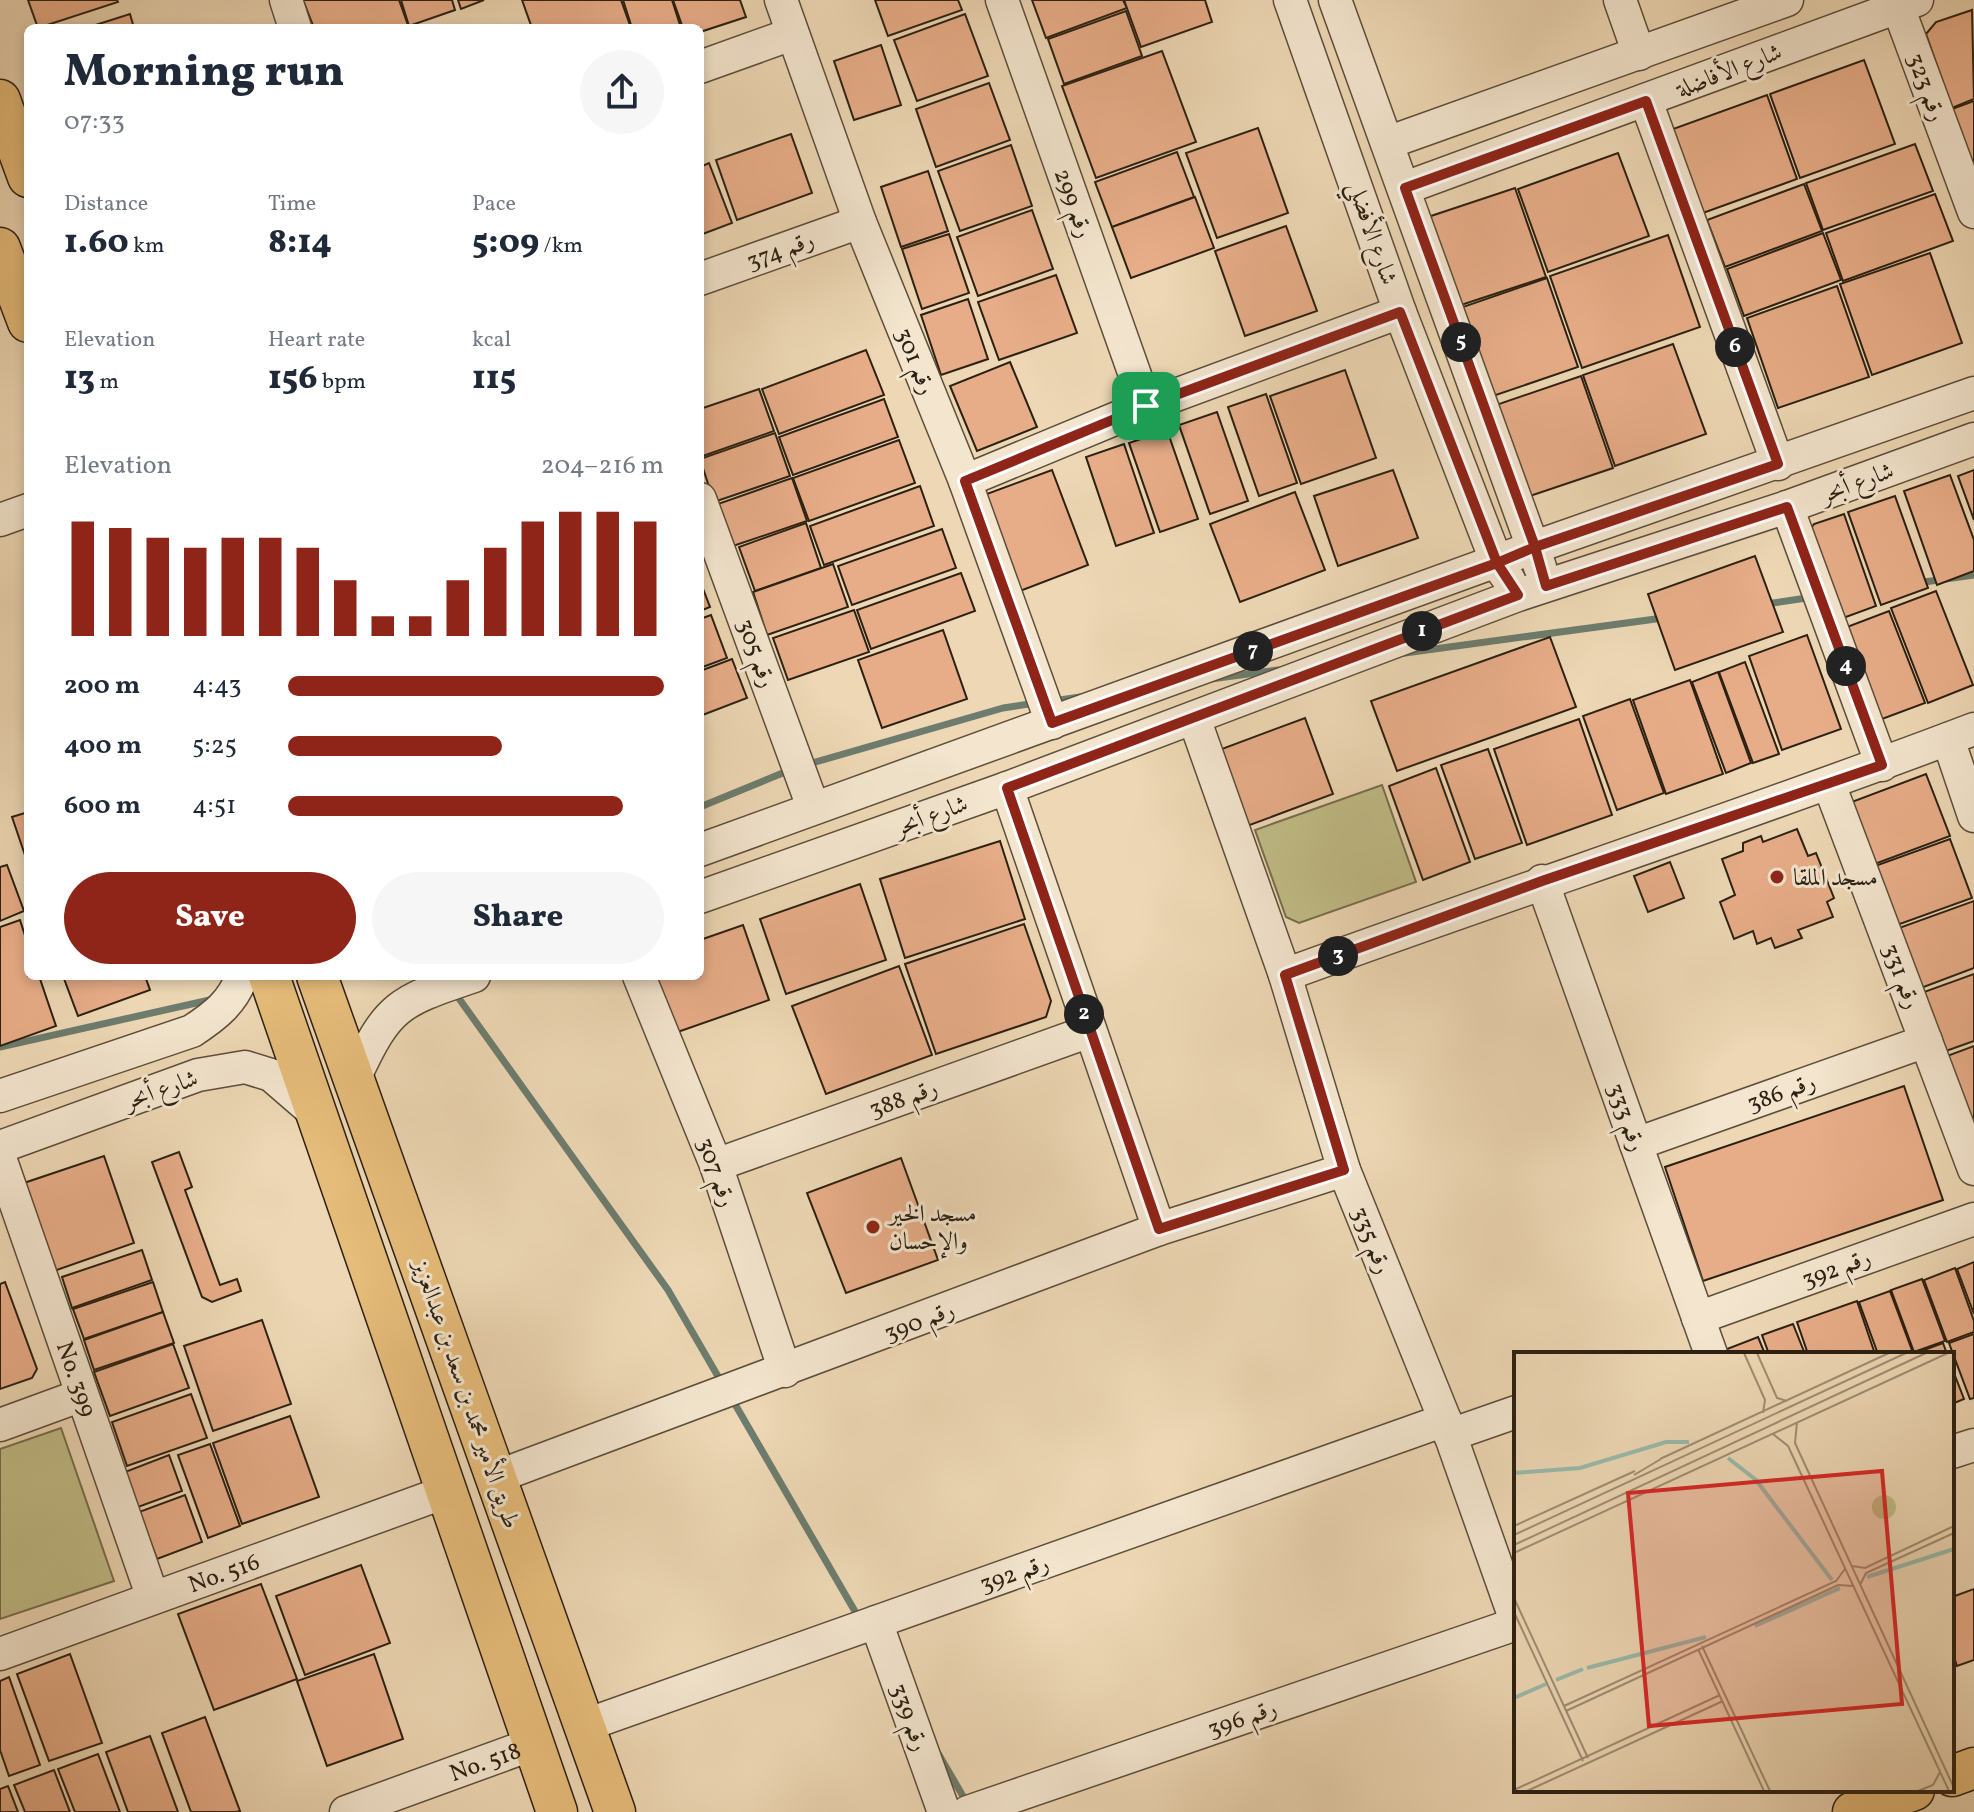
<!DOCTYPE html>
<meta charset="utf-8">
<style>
:root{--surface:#fff;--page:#f6f6f7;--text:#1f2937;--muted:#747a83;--accent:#8f2418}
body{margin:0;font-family:Vollkorn,Amiri,serif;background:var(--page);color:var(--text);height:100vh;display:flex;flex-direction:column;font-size:30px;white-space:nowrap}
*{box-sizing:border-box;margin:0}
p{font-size:26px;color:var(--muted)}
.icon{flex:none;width:44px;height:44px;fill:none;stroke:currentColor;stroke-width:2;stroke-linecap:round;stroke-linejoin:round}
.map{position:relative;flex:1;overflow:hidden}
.drawer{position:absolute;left:24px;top:24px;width:680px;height:956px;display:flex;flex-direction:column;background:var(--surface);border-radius:12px;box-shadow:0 4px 12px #0003}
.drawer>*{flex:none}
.pin{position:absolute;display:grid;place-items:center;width:68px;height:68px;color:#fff;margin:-34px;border-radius:16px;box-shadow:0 4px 12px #0006}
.km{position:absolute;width:40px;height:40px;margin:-20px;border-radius:50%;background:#222;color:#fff;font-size:22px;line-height:40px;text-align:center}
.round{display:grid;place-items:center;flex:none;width:84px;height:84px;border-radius:42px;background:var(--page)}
.headline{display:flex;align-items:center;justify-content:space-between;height:136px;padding:0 40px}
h1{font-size:44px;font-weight:800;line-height:60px}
.figures{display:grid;grid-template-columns:repeat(3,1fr);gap:12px;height:136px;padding:8px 40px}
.figures div{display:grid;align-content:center}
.figures b{font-size:34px;font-weight:800}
.figures small{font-size:22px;font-weight:400}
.figures p{font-size:22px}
.chart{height:224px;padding:16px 40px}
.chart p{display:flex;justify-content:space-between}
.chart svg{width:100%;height:144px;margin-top:8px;stroke:var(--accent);stroke-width:6}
.primary-button{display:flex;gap:16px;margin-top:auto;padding:16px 40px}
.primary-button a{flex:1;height:92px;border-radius:48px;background:var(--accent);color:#fff;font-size:32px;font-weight:800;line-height:92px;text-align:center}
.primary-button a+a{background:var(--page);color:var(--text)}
ul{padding:0 40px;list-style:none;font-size:26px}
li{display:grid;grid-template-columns:128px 96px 1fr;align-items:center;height:60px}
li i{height:20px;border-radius:10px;background:var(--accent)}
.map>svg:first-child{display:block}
.green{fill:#c0bc87;stroke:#766e4c;stroke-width:2}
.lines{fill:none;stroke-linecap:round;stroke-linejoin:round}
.stream{stroke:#6d7c6e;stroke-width:7}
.building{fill:#e7ad88;stroke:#2b2012;stroke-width:2}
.minor-casing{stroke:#5c4e3a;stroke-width:35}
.major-casing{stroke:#2b2012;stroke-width:43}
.minor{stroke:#f3e5ce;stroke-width:32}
.major{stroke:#e6bc7a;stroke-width:40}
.route-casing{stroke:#fff;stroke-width:16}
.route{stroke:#8f2418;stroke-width:10}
.poi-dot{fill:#8f2418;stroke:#f3e5ce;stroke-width:3}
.labels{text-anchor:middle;stroke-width:6;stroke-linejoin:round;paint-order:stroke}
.street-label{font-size:24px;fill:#2b2012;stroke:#f3e5ce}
.poi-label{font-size:24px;fill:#2b2012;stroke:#f3e5ce;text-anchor:start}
.inset-river{fill:none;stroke:#99baab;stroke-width:4}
.inset-road{fill:none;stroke:#9f8e73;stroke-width:2}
.view{fill:#d62828;fill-opacity:0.15;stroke:#d62828;stroke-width:4}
.inset-edge{fill:none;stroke:#2b2012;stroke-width:4}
</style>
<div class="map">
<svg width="1974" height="1812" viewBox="0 0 1974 1812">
<rect width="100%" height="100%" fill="#edd7b4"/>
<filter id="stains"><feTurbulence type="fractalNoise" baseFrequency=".0025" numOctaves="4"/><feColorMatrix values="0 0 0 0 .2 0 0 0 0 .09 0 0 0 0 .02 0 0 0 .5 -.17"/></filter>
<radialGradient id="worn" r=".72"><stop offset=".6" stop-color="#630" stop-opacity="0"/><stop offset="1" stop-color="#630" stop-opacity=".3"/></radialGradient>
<g class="green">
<polygon points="1382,785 1416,882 1299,923 1286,917 1255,830"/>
<polygon points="61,1428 114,1581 0,1619 0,1449"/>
</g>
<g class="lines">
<g class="stream">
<polyline points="1917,583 1974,575"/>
<polyline points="1766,604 1813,597"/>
<polyline points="1405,653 1663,618"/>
<polyline points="1211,679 1278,670"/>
<polyline points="1053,701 1080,697"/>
<polyline points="805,765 1003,708 1036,703"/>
<polyline points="700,807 790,770"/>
<polyline points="455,993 668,1290 723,1385"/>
<polyline points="0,1047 214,999"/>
<polyline points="732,1399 860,1620"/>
<polyline points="939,1755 967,1803"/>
</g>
</g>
<g class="building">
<polygon points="28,0 117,0 118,2 38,28"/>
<polygon points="303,0 399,0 409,28 314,28"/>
<polygon points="401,0 452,0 455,10 409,26"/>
<polygon points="458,0 484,0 461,9"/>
<polygon points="522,0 621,0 631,28 532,28"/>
<polygon points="623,0 672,0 681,28 632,28"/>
<polygon points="673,0 740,0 746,17 700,32 700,28 683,28"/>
<polygon points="875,0 958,0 962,10 888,36"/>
<polygon points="1032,0 1123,0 1127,8 1046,38"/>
<polygon points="1124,0 1205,0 1212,22 1141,47"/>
<polygon points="1972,10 1974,99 1952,108 1926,34 1936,22"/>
<polygon points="1126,11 1142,56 1064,84 1048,39"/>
<polygon points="130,14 134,28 86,28"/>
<polygon points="965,14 988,76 917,101 894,40"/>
<polygon points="881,45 901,105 854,120 834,61"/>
<polygon points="1162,51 1196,142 1096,178 1062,86"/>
<polygon points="1864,60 1895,144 1800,178 1770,94"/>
<polygon points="989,83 1010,140 936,167 916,109"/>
<polygon points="1767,95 1797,179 1703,213 1673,129"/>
<polygon points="1974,101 1974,169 1952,109"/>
<polygon points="1258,128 1288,213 1217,238 1186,153"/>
<polygon points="791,134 812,193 737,220 716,160"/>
<polygon points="1915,144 1933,191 1823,230 1806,183"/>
<polygon points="1011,145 1032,206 960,231 938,171"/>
<polygon points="1177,152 1194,197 1112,227 1095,182"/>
<polygon points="1618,153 1649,236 1548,272 1518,189"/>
<polygon points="709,163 732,223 700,235 700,167"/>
<polygon points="928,171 948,231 901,247 881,187"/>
<polygon points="1804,184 1822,231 1725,267 1707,220"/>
<polygon points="1515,188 1546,277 1455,307 1425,218"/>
<polygon points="1935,194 1953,241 1843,281 1826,233"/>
<polygon points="1195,197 1214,248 1131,278 1112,227"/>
<polygon points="1032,210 1053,269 978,296 957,237"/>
<polygon points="1286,226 1317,311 1245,336 1215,251"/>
<polygon points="1823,233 1841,280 1744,316 1727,269"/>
<polygon points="949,234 969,293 922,309 902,249"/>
<polygon points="1668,235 1700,327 1582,368 1550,276"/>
<polygon points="1930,253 1962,343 1872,375 1840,284"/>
<polygon points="1056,275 1077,333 999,360 978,302"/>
<polygon points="1547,278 1578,367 1487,398 1457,309"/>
<polygon points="1837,286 1869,377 1778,408 1747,318"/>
<polygon points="968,299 988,359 941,375 921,315"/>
<polygon points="1673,344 1706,434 1615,466 1583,375"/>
<polygon points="866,350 884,395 779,434 762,389"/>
<polygon points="1010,362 1037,427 977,451 950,386"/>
<polygon points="1345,370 1376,458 1301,484 1270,396"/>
<polygon points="1581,376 1613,468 1527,497 1496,405"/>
<polygon points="759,389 774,431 700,457 700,409"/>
<polygon points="1266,394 1297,483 1259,496 1228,407"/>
<polygon points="884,399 898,437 793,475 779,437"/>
<polygon points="1217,412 1248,501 1210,514 1179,425"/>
<polygon points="1167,430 1198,519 1160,532 1129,443"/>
<polygon points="775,433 790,476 714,502 700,459"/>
<polygon points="899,440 915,483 809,521 793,478"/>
<polygon points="1124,444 1154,533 1116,546 1086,457"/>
<polygon points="1052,470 1088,565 1020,591 984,495"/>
<polygon points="1393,470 1418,538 1338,566 1314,496"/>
<polygon points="1974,470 1974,520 1958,476"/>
<polygon points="1950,475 1974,540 1974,571 1937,585 1904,491"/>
<polygon points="792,478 807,521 730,547 715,505"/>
<polygon points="920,486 934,526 824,565 810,526"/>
<polygon points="1295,492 1325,570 1240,602 1210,524"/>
<polygon points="1895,496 1928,588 1881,605 1848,512"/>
<polygon points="1844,514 1876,606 1835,621 1806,536 1814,524"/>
<polygon points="806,523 821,568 755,591 739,547"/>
<polygon points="942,529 956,568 852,605 838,566"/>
<polygon points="1755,556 1783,632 1675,670 1648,594"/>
<polygon points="833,564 848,607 767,635 753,592"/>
<polygon points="961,573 975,611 871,649 857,610"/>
<polygon points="700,581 710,607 700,611"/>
<polygon points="1936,591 1973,685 1928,703 1891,608"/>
<polygon points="854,610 869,652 788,680 773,638"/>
<polygon points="1889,611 1925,703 1874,722 1839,630"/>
<polygon points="711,615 727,658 700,668 700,619"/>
<polygon points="943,630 967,699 882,728 858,660"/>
<polygon points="1807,635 1841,729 1782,750 1749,656"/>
<polygon points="1550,637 1576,707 1397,771 1371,701"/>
<polygon points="732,659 747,698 700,716 700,671"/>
<polygon points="1745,662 1779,754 1753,763 1719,672"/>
<polygon points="1718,672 1751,763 1726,773 1692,682"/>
<polygon points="1690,680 1723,774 1666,794 1633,700"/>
<polygon points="1630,699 1664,793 1617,810 1583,716"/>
<polygon points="1305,718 1333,794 1247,826 1219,750"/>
<polygon points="1579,719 1612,815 1527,845 1494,749"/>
<polygon points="1488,749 1522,843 1475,859 1441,765"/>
<polygon points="1436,768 1470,862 1423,880 1389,786"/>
<polygon points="1926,774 1950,836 1872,865 1849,803"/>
<polygon points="28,812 28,864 12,817"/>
<polygon points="1797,829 1808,856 1816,853 1834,898 1827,902 1833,917 1798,930 1802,938 1775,948 1771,938 1757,944 1753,931 1734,939 1720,902 1735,895 1722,859 1743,851 1743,843 1761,836 1763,842"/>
<polygon points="1950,839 1972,898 1897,925 1875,866"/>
<polygon points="1000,841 1025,919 905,958 880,879"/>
<polygon points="1670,862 1684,898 1648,912 1634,876"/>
<polygon points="7,865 24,911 0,921 0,867"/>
<polygon points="860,884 886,960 786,994 760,919"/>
<polygon points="1974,901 1974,968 1921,988 1899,928"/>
<polygon points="20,920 28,945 28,976 39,976 56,1026 0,1046 0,927"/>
<polygon points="1024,924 1051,1001 1046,1017 936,1054 905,964"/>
<polygon points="743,925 769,1000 672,1034 651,976 700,976 700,940"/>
<polygon points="899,966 932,1055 826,1094 792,1006"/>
<polygon points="1974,974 1974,1041 1946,1051 1924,992"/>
<polygon points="63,976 145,976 150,990 78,1016"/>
<polygon points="1974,1046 1974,1128 1947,1056"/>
<polygon points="1904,1086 1943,1200 1703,1281 1665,1167"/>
<polygon points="179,1152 192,1187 185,1190 220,1285 237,1279 241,1291 212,1302 202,1297 152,1162"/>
<polygon points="104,1156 134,1243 51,1272 21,1184"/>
<polygon points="901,1158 938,1260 846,1293 807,1193"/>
<polygon points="142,1250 152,1280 72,1308 62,1277"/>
<polygon points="1974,1262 1974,1314 1957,1269"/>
<polygon points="1955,1268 1974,1321 1974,1332 1947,1342 1924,1280"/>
<polygon points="1922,1279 1945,1341 1914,1352 1891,1290"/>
<polygon points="5,1282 37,1369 32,1378 0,1389 0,1284"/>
<polygon points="153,1282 163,1312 84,1339 73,1309"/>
<polygon points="1890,1291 1913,1353 1910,1354 1878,1354 1859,1302"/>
<polygon points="1857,1301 1875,1354 1808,1354 1797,1322"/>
<polygon points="163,1312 174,1343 94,1370 84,1340"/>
<polygon points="262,1320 291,1404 213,1431 184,1346"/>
<polygon points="1793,1324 1805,1354 1769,1354 1762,1335"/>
<polygon points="1974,1334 1974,1398 1970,1399 1949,1343"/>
<polygon points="1758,1337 1765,1354 1729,1354 1727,1349"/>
<polygon points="1943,1343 1947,1354 1913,1354"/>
<polygon points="173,1344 189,1388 110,1416 94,1372"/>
<polygon points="1952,1368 1964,1399 1952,1404"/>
<polygon points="191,1394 207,1438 127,1466 112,1422"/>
<polygon points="290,1416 319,1497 242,1524 213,1443"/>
<polygon points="210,1444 240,1526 208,1538 178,1455"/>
<polygon points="169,1455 182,1491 138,1507 125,1472"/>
<polygon points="185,1495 202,1542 157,1559 139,1512"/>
<polygon points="361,1565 390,1643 305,1675 276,1596"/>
<polygon points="261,1584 297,1679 214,1710 178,1614"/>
<polygon points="1974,1589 1974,1660 1957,1666 1952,1651 1952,1597"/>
<polygon points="70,1654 102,1743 49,1761 17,1674"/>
<polygon points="374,1654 403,1739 327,1766 297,1681"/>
<polygon points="9,1677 40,1765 9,1776 0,1750 0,1681"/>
<polygon points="205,1717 240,1811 236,1812 191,1812 162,1733"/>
<polygon points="150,1736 178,1812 128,1812 106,1752"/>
<polygon points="98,1754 120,1812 75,1812 58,1769"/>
<polygon points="54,1770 70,1812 25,1812 14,1785"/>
<polygon points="8,1786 18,1812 0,1812 0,1789"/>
</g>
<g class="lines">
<g class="minor-casing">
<g id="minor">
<polyline points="286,0 295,28"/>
<polyline points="781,0 860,222 965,481 1052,723"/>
<polyline points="1002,0 1146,406"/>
<polyline points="1290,0 1400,312 1497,563 1509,580"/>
<polyline points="1335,0 1540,567"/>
<polyline points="1620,0 1639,54"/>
<polyline points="1898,7 1974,212"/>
<polyline points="700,67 792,34"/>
<polyline points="1646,101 1778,464"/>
<polyline points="1387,143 1787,0"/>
<polyline points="1405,188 1917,0"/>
<polyline points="700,279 860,222"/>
<polyline points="965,481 1146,406 1400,312"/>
<polyline points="700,499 813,807"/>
<polyline points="1787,507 1882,765"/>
<polyline points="0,520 28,510"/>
<polyline points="1194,718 1285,975 1344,1170 1445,1420 1516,1621"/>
<polyline points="1948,739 1974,816"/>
<polyline points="1829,784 1974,1169"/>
<polyline points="1007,788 1159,1229"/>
<polyline points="700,850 1535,547 1974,393"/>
<polyline points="1542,881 1711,1354"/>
<polyline points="700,897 1007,788 1518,595 1787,507 1974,439"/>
<path d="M1285 975C1514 891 1746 816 1974 729"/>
<polyline points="639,976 716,1165 785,1371"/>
<path d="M355 1077C388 1004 400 1001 474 976"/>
<path d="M0 1096 192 1031C215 1016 233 1002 242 976"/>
<polyline points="1636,1144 1926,1041"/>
<polyline points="0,1147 198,1075 245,1067 271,1075 315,1113"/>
<path id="s1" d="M0 1158 153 1598"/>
<polyline points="716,1165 1090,1031"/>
<polyline points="1698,1318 1974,1219"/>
<polyline points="0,1425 82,1395"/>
<polyline points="1450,1435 1516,1412"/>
<polyline points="1952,1452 1974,1445"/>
<polyline points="496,1477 1159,1229 1344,1170"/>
<polyline points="876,1622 944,1812"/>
<path id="s2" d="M0 1654 448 1491"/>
<polyline points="583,1726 1445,1420"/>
<path id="s3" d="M346 1812 533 1744"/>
<polyline points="968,1812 1516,1624"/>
</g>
</g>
<g class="major-casing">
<g id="major">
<polyline points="0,100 28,177"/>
<polyline points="0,248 28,322"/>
<polyline points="269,976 557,1812"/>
<polyline points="317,976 615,1812"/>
<polyline points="1952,1776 1974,1768"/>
<polyline points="1853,1812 1914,1790"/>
</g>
</g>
<use href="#minor" class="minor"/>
<use href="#major" class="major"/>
</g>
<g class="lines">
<g class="route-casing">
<polyline id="route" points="1146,406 1400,312 1497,563 1518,595 1007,788 1159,1229 1344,1170 1285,975 1542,881 1882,765 1787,507 1546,586 1535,547 1405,188 1646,101 1778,464 1535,547 1497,563 1052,723 965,481 1146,406"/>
</g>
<use href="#route" class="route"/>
</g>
<g class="poi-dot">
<circle cx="1777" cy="877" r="8"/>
<circle cx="873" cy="1227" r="8"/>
</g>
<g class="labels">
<g class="street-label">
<text transform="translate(1729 70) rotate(-21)" y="8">شارع الأفاضلة</text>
<text transform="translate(1927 87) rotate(70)" y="8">رقم 323</text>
<text transform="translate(1074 203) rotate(70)" y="8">رقم 299</text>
<text transform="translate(1373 233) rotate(71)" y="8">شارع الأفضلي</text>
<text transform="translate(780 250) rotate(-20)" y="8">رقم 374</text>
<text transform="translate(916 361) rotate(68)" y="8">رقم 301</text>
<text transform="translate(1857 482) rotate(-20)" y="8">شارع أبحر</text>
<text transform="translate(757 653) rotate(70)" y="8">رقم 305</text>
<text transform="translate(931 815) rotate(-20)" y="8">شارع أبحر</text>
<text transform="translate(1902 976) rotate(69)" y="8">رقم 331</text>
<text transform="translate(161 1089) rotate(-19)" y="8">شارع أبحر</text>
<text transform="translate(1781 1092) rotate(-20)" y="8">رقم 386</text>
<text transform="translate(903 1098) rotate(-20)" y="8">رقم 388</text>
<text transform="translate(1627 1117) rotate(70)" y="8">رقم 333</text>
<text transform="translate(717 1172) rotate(70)" y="8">رقم 307</text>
<text transform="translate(1372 1240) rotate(68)" y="8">رقم 335</text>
<text transform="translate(1836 1268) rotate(-20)" y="8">رقم 392</text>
<text transform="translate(919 1321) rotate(-21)" y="8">رقم 390</text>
<text dy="8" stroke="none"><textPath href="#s1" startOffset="234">No. 399</textPath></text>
<text transform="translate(467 1394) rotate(71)" y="8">طريق الأمير محمد بن سعد بن عبدالعزيز</text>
<text dy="8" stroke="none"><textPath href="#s2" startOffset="238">No. 516</textPath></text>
<text transform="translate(1014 1573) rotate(-19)" y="8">رقم 392</text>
<text transform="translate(910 1717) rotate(70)" y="8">رقم 339</text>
<text transform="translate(1242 1718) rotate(-19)" y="8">رقم 396</text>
<text dy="8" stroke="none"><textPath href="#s3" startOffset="148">No. 518</textPath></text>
</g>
<g class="poi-label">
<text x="1793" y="885">مسجد الملقا</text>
<text x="889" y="1221">مسجد الخير<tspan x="889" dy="28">والإحسان</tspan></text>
</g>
</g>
<g transform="translate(1514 1352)">
<rect width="440" height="440" fill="#edd7b4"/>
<path d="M358 155a12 12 0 1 1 24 0a12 12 0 1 1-24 0Z" fill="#c0bc87"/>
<path class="inset-river" d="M214 106 242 128 318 228M0 121 66 116 152 90H175M353 225 440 197M241 274 326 236M73 316 192 285M42 328 69 317M0 346 32 332"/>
<path class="inset-road" d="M230 1 251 48 249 61M243 1 263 46 273 49M283 70 281 91 440 436M259 82 274 94 435 439M146 107 375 1M120 123 147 107M0 174 121 119M0 183 392 1M0 193 412 1M0 201 434 1M338 214 351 216 440 174M346 233 352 221 440 181M0 246 74 406M0 260 69 409M188 294 256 439M184 297 250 439M50 354 322 229 331 217M52 359 324 233 339 234M0 438 206 343M13 439 209 349M404 439 419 433 426 420"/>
<path class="view" d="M368 119 388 352 135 374 114 141Z"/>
<rect width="440" height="440" class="inset-edge"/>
</g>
<rect width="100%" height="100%" filter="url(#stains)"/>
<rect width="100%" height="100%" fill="url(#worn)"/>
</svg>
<div class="pin" style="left:1146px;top:406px;background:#1e9e55"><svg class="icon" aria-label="arrive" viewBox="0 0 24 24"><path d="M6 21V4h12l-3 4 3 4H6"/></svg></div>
<b class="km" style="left:1422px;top:631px">1</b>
<b class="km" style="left:1084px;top:1014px">2</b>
<b class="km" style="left:1338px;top:956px">3</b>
<b class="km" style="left:1846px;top:666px">4</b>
<b class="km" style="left:1461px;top:342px">5</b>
<b class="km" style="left:1735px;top:347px">6</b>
<b class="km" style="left:1253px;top:651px">7</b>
<section class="drawer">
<div class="headline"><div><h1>Morning run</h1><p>07:33</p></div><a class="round"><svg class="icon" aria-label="share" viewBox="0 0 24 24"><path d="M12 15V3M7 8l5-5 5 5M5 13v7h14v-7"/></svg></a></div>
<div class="figures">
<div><p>Distance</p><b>1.60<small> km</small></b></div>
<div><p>Time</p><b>8:14</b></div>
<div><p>Pace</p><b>5:09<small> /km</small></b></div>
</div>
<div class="figures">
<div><p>Elevation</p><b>13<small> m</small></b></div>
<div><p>Heart rate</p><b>156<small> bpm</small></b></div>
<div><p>kcal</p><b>115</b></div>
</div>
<div class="chart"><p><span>Elevation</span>204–216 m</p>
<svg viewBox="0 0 160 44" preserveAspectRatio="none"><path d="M5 44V9M15 44V11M25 44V14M35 44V17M45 44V14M55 44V14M65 44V17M75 44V27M85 44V38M95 44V38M105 44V27M115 44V17M125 44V9M135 44V6M145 44V6M155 44V9"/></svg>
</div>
<ul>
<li><b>200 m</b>4:43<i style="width:100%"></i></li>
<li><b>400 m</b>5:25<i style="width:57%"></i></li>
<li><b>600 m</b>4:51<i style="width:89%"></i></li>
</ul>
<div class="primary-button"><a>Save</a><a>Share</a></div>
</section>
</div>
